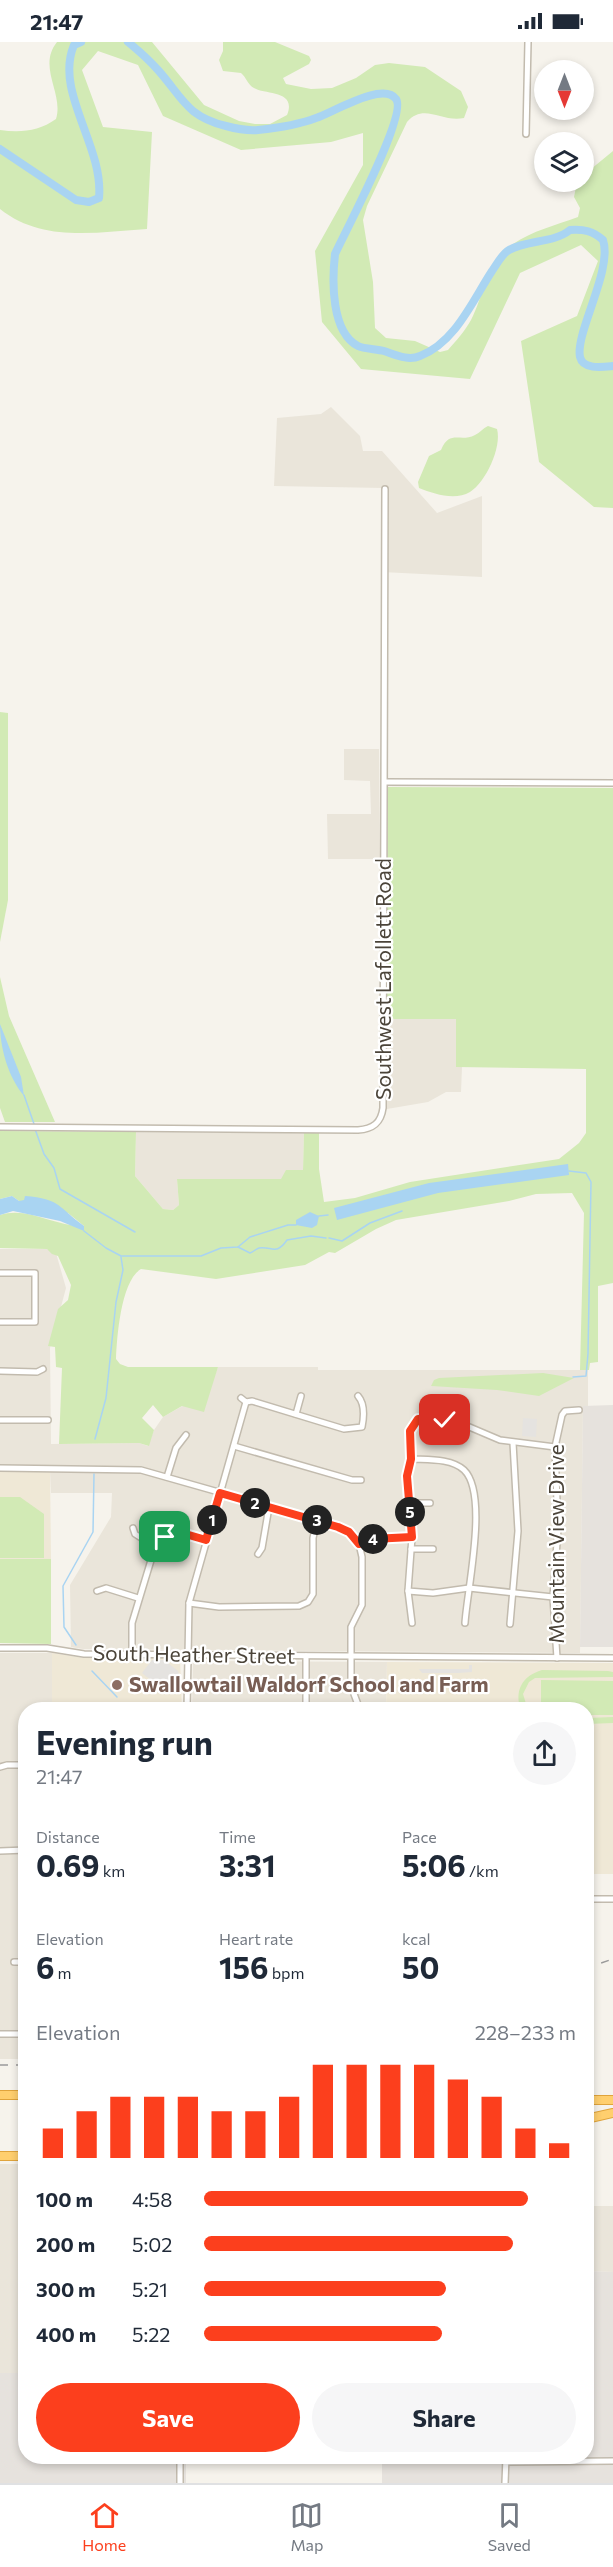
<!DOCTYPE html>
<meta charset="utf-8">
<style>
:root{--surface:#fff;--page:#f6f6f7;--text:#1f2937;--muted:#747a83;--line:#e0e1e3;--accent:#fc3f1d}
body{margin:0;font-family:Commissioner,sans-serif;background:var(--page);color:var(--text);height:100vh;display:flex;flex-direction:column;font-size:22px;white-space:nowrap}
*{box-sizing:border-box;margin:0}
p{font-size:20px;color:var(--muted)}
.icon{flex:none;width:33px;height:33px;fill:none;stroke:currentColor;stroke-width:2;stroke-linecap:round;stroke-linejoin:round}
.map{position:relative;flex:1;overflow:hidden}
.panel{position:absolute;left:18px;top:1660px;width:576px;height:762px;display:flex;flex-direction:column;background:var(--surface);border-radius:24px;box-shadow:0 3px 9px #0003}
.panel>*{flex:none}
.needle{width:39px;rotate:180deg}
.tools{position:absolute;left:534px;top:18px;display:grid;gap:12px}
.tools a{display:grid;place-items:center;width:60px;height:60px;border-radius:50%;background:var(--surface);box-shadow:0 3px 9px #0003;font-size:30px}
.pin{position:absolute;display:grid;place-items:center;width:51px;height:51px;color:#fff;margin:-26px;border-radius:12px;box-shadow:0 3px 9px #0006}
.km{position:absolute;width:30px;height:30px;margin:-15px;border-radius:50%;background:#222;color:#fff;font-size:16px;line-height:30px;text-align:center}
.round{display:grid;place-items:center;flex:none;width:63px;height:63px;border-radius:32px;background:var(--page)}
.headline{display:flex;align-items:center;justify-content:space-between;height:102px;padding:0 18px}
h1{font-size:33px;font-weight:700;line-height:45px}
.figures{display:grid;grid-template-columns:repeat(3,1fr);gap:9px;height:102px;padding:6px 18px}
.figures div{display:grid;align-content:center}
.figures b{font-size:30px;font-weight:700}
.figures small{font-size:16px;font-weight:400}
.figures p{font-size:16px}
.chart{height:168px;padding:12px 18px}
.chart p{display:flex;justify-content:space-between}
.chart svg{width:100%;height:108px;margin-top:6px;stroke:var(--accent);stroke-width:6}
.cta{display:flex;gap:12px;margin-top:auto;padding:12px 18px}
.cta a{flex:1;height:69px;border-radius:36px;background:var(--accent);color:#fff;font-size:24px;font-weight:700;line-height:69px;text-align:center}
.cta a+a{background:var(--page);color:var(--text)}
ul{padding:0 18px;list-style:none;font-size:20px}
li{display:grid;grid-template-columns:96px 72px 1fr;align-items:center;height:45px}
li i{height:15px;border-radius:8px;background:var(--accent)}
.status{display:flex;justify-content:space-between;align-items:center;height:42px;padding:0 30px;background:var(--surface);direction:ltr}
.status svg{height:16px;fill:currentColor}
.menu{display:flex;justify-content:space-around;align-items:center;height:84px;border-top:2px solid var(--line);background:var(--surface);font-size:16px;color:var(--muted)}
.menu a{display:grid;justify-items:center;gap:3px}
.menu .selected{color:var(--accent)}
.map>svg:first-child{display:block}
.residential{fill:#eae5da}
.industrial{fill:#e6e2dd}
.education{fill:#efe8d6}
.green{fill:#d2eab5}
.parking{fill:#e5e3e0}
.water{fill:#a9d4f2}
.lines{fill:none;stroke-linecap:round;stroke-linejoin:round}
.stream{stroke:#a9d4f2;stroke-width:1.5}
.river{stroke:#a9d4f2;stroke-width:8}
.minor-casing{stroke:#c2bbae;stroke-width:8}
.highway-casing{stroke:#e0a43c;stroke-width:10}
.minor{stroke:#fff;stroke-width:5}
.highway{stroke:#ffcf6e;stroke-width:8}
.rail{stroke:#9a9a9a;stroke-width:1.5;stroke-dasharray:8 8;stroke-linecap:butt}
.route-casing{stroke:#fff;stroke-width:12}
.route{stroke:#fc3f1d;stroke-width:8}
.education-dot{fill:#8d6e63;stroke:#fff;stroke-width:2}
.labels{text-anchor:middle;stroke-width:4.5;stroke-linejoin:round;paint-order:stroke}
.street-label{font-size:21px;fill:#4b4439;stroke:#fff}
.education-label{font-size:21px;font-weight:bold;fill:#785e54;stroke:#fff;text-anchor:start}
</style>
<div class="status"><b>21:47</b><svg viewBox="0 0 49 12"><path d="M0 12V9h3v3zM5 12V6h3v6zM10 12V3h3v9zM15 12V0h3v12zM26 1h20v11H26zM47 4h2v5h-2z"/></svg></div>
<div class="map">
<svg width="613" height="2441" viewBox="0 0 613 2441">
<rect width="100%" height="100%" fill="#f6f3ec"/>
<g class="residential">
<polygon points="331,365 360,394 363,409 382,409 437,471 482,454 482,535 382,530 383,446 274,444 277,376 321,372"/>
<polygon points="344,707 379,707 380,817 328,817 327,772 371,772 370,739 344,738"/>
<polygon points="386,977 457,977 456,1024 462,1025 461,1050 446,1050 428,1060 387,1067"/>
<polygon points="136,1090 304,1091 303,1128 282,1137 177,1137 179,1163 173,1168 163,1167 135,1134"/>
<polygon points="0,1207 47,1207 56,1211 66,1246 50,1306 51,1402 139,1401 148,1404 154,1388 163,1375 209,1349 218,1325 318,1325 318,1328 588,1328 588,1364 583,1365 580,1611 83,1607 71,1605 70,1543 111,1475 112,1451 51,1451 50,1429 0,1429"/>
<polygon points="0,1611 52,1611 52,1668 26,1668 25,2017 0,2017"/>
<polygon points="193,1619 387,1620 386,1668 192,1668"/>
<rect x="0" y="2122" width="25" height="209"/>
<polygon points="586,2164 613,2164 613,2230 587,2229"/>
</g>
<g class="industrial">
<polygon points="613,1363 613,1605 580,1605 583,1364"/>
<polygon points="587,2229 613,2230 613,2441 382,2441 382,2415 586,2415"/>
<polygon points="0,2331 25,2331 26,2415 186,2415 186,2441 0,2441"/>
</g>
<g class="education">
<polygon points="0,1429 50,1429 51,1517 0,1517"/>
<polygon points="52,1611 84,1616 180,1616 182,1668 52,1668"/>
<polygon points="387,1620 613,1621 613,1832 587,1832 586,1668 386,1668"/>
</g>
<g class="green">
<path d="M57 0H152L204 63 239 79 255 82H270L287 73C297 48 266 53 254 46 248 43 246 35 241 31L223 29 219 18 223 9V0H275L309 14 311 18 309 22 283 36 286 42 311 47 332 46 356 36 375 23 389 21 425 25 461 49 468 65 464 76C442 81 424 60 407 80L367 164 363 178 373 240 375 286 386 296 415 299 440 310 448 308C456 299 465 289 471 278 486 249 483 224 513 202 532 189 556 183 578 175L580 166 574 155 577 140H584L585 132 613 109V466L594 465 539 420 521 299 577 274 598 219 581 203 520 231 470 337 361 327 322 280 315 209 363 123V91L331 100 241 108 163 74 138 23 98 9 82 28 103 85 152 90 147 187C96 190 43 201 0 167V88C21 91 39 89 56 77 64 51 37 25 57 0Z"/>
<path d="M488 384 497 387C502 405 486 440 470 450 455 459 434 452 419 446L418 440 429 414 441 408C450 387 460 401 475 393 480 391 483 386 488 384Z"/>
<polygon points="0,670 8,671 8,858 0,900"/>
<path d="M388 745 613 746V1241L598 1244V1320L590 1321 589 1328H580L584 1171 572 1151 536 1152 509 1159 396 1178 376 1187 335 1211 329 1210 305 1223 216 1237 141 1227C121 1239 117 1294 116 1317L120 1322 128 1325H218L204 1370 182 1364 163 1375 153 1363 142 1376 154 1388 149 1404 139 1401 59 1402 62 1326 56 1325 55 1305 48 1304 58 1267 68 1258 71 1243 58 1214 52 1212 47 1207 0 1206V1173C28 1164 55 1185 84 1184L68 1171 19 1159 12 1154 0 1157V1089L136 1090 135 1134 163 1167 173 1168 179 1163 177 1137H281L286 1128H303L304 1091H319V1127L324 1160 355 1156 410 1140 559 1117 579 1101 586 1091V1027L456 1025V977H386Z"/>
<polygon points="0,935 9,974 55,1080 5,1080 0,1066"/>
<polygon points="543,1331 574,1336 539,1354 497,1348 431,1344 434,1338 439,1336"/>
<polygon points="0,1455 20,1455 44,1472 44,1516 0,1516"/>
<polygon points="0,1517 51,1517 51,1602 0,1601"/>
<path d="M542 1628 608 1629 613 1630V1635L535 1636 529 1640 523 1652 528 1668H521C514 1649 522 1634 542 1628Z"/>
<polygon points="541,1638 613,1639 613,1673 587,1673 586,1668 541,1668"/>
<polygon points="613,1675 613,1681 587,1682 587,1676"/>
</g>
<g class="parking">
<polygon points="523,1376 537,1377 536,1395 522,1394"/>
<polygon points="152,1618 164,1618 178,1629 180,1636 167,1651 142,1631"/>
<polygon points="469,1623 472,1623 472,1630 458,1631 422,1631 419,1627 469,1627"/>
</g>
<g class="water">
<path d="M0 982 21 1035 24 1054C8 1035 0 1006 0 982Z"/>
<polygon points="568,1122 569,1133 438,1151 337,1178 334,1166 429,1141"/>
<path d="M12 1154 19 1159 24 1158 25 1154C61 1157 58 1165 84 1184V1189L60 1179 13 1169 0 1173V1157Z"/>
<polygon points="310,1170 319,1174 317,1183 312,1186 296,1183 296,1178"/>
</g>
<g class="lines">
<g class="stream">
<polyline points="24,1053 34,1082"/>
<polyline points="35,1087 44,1112 54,1126 60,1147 135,1190"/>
<polyline points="569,1129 586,1131 591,1140 588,1312 586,1334 573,1335"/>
<polyline points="319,1174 328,1173"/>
<polyline points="84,1189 106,1206 121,1214 201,1214 221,1206 238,1205 250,1195 288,1183 296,1183"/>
<polyline points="329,1196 342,1199 370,1181 402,1169"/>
<path d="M238 1205 250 1211C253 1210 256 1207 259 1206 272 1204 276 1214 287 1198L311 1194 326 1196"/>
<polyline points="95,1397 106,1356 116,1260 123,1228 121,1215"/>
<polyline points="76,1603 64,1585 63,1544 93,1490 94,1432"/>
<polyline points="92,1629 117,1655"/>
</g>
<g class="river">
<path d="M128 0C139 9 149 18 158 28 183 56 186 74 226 84 237 87 247 89 258 88 277 86 298 83 316 76 332 71 383 39 396 57 408 72 345 190 335 212 332 239 331 290 358 304 364 307 377 307 384 309 396 313 408 319 420 314 455 301 473 258 492 229 497 222 502 212 509 208 527 198 554 201 570 188 584 187 593 189 603 198 613 228 575 291 580 315 583 328 603 325 613 324"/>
<path d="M0 107 76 158 89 160 99 156C104 104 54 50 74 3L81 0"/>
</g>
<g class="minor-casing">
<g id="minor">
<polyline points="526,92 528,0"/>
<polyline points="385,740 613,741"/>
<path d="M0 1085 358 1088C373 1087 381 1081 383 1066L385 447"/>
<polyline points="0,1231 35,1231 35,1280 0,1280"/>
<polyline points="0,1329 37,1330 43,1327"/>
<path d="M241 1356 246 1360 252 1359 344 1387 362 1385C364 1375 365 1362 358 1354"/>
<polyline points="296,1372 301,1354"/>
<polyline points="0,1378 48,1378"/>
<polyline points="234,1404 352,1438 361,1438"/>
<path d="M411 1417C427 1418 451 1416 464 1428 489 1452 467 1548 465 1581"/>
<polyline points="0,1426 141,1428 317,1478 349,1490 359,1502 362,1515 362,1563 351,1585 351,1644 360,1668"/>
<polyline points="167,1435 176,1406 186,1393"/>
<polyline points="409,1461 430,1461"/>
<path d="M133 1486 135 1492 155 1505C173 1486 183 1491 206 1498"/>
<polyline points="359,1502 372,1497 412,1495"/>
<polyline points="411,1507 433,1507"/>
<polyline points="258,1512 262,1506 269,1465"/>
<polyline points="97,1549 106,1546 138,1556"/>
<polyline points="408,1549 412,1581"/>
<polyline points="553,1555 469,1546 433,1551 408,1549 412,1495 407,1434 411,1417 410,1389 418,1377 460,1381 500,1398 555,1405"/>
<polyline points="189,1561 219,1565 299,1564 308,1560 313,1552 313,1496 317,1478"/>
<polyline points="510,1582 518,1489 513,1401"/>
<polyline points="0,1606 47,1606 84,1612 613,1616"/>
<polyline points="132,1612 132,1581 155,1505"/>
<polyline points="306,1614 306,1668"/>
<polyline points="557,1616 553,1555 558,1487 555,1405 562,1373 565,1369 579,1368"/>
<polyline points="187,1668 189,1561 246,1360"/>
<polyline points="0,1725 7,1723 26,1723"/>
<polyline points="0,1809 26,1808"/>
<polyline points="586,1857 613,1857"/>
<polyline points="23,1868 26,1868"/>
<polyline points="14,1920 26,1920"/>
<polyline points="0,1992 26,1992"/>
<polyline points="506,2420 613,2419"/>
<polyline points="180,2441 180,2415"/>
<polyline points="505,2441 506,2415"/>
</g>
</g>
<g class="highway-casing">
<g id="highway">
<polyline points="0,2053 26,2053"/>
<polyline points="586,2058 613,2058"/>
<polyline points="586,2077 613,2071"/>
<polyline points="0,2114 26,2114"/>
</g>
</g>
<use href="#minor" class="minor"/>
<use href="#highway" class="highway"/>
<g class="rail">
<polyline points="586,1926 613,1917"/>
<polyline points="0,2023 26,2023"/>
</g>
</g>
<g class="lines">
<g class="route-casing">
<polyline id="route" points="165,1495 182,1491 206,1498 220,1451 338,1485 349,1490 359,1502 372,1497 412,1495 407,1434 411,1417 410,1389 418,1377 445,1378"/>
</g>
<use href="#route" class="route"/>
</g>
<circle class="education-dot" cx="117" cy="1643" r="6"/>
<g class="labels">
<g class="street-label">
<text transform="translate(384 937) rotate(-90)" y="7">Southwest Lafollett Road</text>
<text transform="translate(557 1502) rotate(-90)" y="7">Mountain View Drive</text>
<text transform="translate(194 1613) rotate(1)" y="7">South Heather Street</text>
</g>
<g class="education-label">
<text x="129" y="1650">Swallowtail Waldorf School and Farm</text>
</g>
</g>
</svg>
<div class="tools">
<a><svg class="needle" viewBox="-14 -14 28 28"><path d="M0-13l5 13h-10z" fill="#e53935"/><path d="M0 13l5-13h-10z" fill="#747a83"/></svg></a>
<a><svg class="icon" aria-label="layers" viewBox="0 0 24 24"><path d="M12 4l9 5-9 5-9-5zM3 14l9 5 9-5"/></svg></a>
</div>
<div class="pin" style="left:165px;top:1495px;background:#1e9e55"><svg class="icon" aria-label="arrive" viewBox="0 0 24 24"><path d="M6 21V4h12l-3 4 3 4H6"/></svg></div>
<div class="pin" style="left:445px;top:1378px;background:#d93025"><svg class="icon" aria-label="check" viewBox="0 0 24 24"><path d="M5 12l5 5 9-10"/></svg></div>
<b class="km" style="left:212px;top:1478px">1</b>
<b class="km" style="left:255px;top:1461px">2</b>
<b class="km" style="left:317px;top:1478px">3</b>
<b class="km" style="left:373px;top:1497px">4</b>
<b class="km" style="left:410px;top:1470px">5</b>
<section class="panel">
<div class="headline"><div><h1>Evening run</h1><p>21:47</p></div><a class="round"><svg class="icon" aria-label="share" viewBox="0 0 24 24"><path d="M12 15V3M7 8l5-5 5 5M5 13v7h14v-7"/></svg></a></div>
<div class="figures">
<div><p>Distance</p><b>0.69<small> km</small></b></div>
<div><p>Time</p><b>3:31</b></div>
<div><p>Pace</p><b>5:06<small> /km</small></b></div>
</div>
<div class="figures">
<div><p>Elevation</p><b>6<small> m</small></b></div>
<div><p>Heart rate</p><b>156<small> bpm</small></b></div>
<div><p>kcal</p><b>50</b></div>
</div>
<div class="chart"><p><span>Elevation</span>228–233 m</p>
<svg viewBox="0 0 160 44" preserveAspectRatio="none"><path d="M5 44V32M15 44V25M25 44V19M35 44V19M45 44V19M55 44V25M65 44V25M75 44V19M85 44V6M95 44V6M105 44V6M115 44V6M125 44V12M135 44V19M145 44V32M155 44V38"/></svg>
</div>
<ul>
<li><b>100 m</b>4:58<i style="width:87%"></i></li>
<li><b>200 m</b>5:02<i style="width:83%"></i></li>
<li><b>300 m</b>5:21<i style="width:65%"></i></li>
<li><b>400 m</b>5:22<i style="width:64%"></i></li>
</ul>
<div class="cta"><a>Save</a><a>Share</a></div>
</section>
</div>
<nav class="menu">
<a class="selected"><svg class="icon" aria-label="home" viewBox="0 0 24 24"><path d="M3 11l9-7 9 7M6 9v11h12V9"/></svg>Home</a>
<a><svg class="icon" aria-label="map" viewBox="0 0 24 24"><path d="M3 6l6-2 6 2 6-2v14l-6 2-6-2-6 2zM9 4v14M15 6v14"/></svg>Map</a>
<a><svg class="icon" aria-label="saved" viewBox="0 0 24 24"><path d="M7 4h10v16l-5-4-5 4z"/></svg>Saved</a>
</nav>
